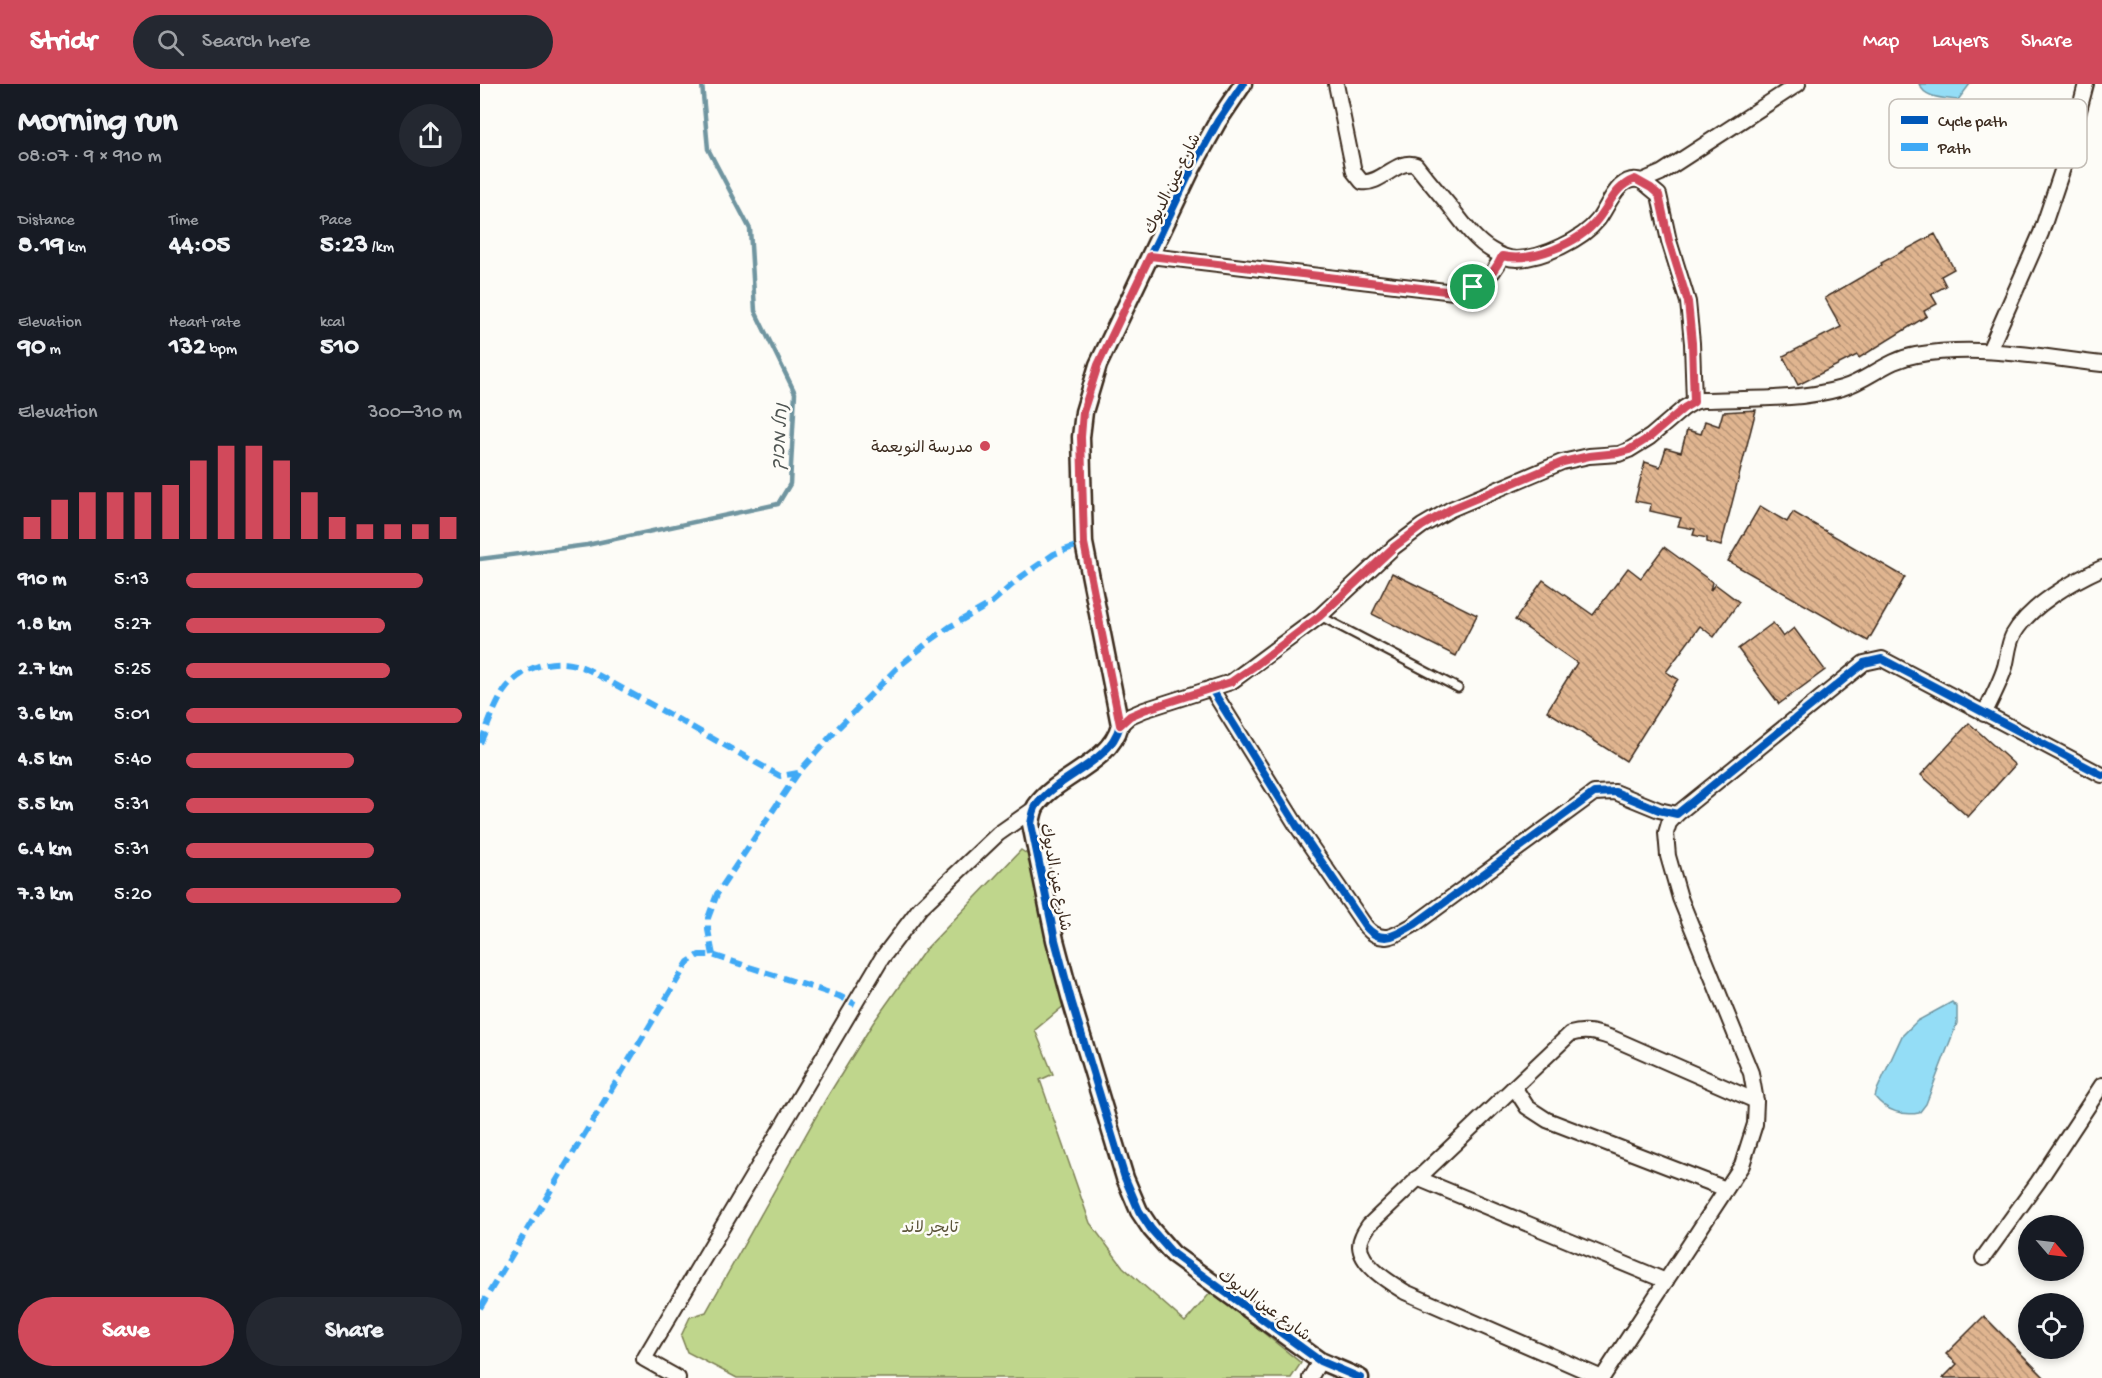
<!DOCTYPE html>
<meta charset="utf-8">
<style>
:root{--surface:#171b24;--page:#242831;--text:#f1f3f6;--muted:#9ea1a6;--accent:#d1495b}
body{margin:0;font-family:"Gochi Hand","Playpen Sans Arabic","Playpen Sans Hebrew",sans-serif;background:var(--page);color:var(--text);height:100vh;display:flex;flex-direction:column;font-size:22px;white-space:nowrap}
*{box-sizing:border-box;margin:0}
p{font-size:20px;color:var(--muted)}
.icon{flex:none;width:33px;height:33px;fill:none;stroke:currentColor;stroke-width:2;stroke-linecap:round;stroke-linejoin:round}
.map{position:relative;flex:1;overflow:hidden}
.sheet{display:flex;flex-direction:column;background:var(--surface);width:480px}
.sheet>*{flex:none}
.needle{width:39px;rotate:118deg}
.tools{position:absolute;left:1538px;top:1131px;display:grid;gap:12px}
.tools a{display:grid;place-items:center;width:66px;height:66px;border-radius:50%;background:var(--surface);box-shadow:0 3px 9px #0003;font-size:30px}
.pin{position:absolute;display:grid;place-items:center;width:51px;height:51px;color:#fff;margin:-26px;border:3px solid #fff;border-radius:50%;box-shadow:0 2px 6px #0007}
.round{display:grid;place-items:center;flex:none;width:63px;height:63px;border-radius:32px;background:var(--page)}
.summary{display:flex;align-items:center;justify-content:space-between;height:102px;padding:0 18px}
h1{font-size:33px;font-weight:700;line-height:45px}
.figures{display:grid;grid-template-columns:repeat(3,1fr);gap:9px;height:102px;padding:6px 18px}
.figures div{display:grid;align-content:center}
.figures b{font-size:26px;font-weight:700}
.figures small{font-size:16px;font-weight:400}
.figures p{font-size:16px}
.chart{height:168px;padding:12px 18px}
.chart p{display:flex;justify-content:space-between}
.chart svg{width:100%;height:108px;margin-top:6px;stroke:var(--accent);stroke-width:6}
.button{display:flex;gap:12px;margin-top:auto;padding:12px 18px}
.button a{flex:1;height:69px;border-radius:36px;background:var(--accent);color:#fff;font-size:24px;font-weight:700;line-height:69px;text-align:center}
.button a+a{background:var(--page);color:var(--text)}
ul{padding:0 18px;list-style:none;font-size:20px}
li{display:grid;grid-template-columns:96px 72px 1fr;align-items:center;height:45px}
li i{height:15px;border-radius:8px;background:var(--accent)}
header{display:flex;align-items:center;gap:36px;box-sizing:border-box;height:84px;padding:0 30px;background:var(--accent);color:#fff}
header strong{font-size:28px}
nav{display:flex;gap:33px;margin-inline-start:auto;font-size:21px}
.search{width:420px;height:54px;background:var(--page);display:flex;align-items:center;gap:15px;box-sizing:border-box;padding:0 21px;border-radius:33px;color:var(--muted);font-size:22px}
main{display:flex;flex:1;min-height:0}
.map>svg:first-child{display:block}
.park{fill:#bfd68c;stroke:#7d8055;stroke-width:1.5}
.water{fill:#94ddf6;stroke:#7095a0;stroke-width:1.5}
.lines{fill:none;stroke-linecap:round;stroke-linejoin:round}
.stream{stroke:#7095a0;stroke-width:4.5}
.building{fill:url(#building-back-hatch);stroke:#3b2a1e;stroke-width:1.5}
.service-casing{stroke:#3b2a1e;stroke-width:11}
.minor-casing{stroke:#3b2a1e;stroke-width:18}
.tertiary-casing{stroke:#3b2a1e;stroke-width:21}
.service{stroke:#fdfcf7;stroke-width:7}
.minor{stroke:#fdfcf7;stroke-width:14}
.tertiary{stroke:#fdfcf7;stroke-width:16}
.quiet{stroke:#3fa9f5;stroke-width:6;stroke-dasharray:12 6;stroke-linecap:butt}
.cycleway-casing{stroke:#fdfcf7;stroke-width:11}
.cycleway{stroke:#0057b8;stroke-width:8}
.route-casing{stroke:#fff;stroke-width:12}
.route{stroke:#d1495b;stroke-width:8}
.poi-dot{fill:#d1495b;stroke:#fdfcf7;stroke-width:2}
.labels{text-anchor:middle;stroke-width:5;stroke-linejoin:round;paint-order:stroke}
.street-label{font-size:16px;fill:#3b2a1e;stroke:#fdfcf7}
.poi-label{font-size:16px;fill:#3b2a1e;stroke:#fdfcf7;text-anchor:end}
.park-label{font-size:16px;fill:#5c553a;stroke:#fdfcf7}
.water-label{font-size:18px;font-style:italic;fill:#515754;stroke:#fdfcf7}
.key{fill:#fdfcf7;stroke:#c3bdb6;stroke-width:1.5}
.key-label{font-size:16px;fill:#3b2a1e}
</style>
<header>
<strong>Stridr</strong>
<div class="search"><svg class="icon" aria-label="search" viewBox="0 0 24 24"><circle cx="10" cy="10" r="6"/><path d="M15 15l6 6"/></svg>Search here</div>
<nav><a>Map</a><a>Layers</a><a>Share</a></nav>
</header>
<main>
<section class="sheet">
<div class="summary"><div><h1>Morning run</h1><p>08:07 · 9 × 910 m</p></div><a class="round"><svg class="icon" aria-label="share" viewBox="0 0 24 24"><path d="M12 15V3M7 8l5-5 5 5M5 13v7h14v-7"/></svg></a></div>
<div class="figures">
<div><p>Distance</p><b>8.19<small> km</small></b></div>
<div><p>Time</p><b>44:05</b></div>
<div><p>Pace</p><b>5:23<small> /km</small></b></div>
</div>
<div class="figures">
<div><p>Elevation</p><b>90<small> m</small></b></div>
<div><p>Heart rate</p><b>132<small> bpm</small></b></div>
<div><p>kcal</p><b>510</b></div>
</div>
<div class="chart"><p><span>Elevation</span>300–310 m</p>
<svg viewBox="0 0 160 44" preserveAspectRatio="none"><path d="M5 44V35M15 44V28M25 44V25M35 44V25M45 44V25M55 44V22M65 44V12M75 44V6M85 44V6M95 44V12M105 44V25M115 44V35M125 44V38M135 44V38M145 44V38M155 44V35"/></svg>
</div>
<ul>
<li><b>910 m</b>5:13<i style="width:86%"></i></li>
<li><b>1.8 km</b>5:27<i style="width:72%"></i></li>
<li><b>2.7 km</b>5:25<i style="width:74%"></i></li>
<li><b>3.6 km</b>5:01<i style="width:100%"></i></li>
<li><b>4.5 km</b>5:40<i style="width:61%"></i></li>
<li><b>5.5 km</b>5:31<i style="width:68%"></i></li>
<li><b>6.4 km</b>5:31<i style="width:68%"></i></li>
<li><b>7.3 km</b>5:20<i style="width:78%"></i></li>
</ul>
<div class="button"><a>Save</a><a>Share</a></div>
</section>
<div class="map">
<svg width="1622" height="1294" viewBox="0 0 1622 1294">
<defs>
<pattern id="building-back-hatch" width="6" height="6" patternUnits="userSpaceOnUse" patternTransform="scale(1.5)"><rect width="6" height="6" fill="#e0b590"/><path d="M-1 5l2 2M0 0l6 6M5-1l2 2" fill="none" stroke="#b79375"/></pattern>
</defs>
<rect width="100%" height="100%" fill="#fdfcf7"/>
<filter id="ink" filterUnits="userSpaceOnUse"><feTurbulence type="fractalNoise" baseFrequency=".0167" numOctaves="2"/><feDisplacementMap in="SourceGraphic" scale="12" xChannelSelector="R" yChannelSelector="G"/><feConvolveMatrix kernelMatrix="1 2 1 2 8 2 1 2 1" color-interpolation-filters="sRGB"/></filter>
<g filter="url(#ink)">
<polygon class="park" points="541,766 550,772 586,920 555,946 573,990 560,996 610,1139 643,1183 705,1238 732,1207 821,1279 811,1294 257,1294 207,1268 201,1252 210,1233 226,1228 346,1015 393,939 445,866"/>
<g class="water">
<path d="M1439 0H1490L1478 16C1464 14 1445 15 1439 0Z"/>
<path d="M1472 918 1477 923V939L1446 1020 1439 1029C1423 1032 1406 1027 1395 1013L1397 1006 1422 952 1437 937Z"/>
</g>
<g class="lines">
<polyline class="stream" points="0,475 107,461 298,420 310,400 315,309 275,227 270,145 228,65 222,0"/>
</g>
<g class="building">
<polygon points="1455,150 1474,185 1461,192 1466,202 1451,210 1457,220 1444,227 1447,232 1379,274 1377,271 1318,301 1303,272 1361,243 1345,214 1402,181 1401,179"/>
<polygon points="1276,326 1241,462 1227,458 1227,454 1213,451 1215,445 1198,442 1201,434 1170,427 1171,420 1155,417 1165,378 1180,383 1186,364 1201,368 1207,346 1221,350 1225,337 1239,342 1243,328"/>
<polygon points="1280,422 1307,438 1313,428 1425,493 1388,557 1248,477"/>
<polygon points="1184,463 1232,498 1230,507 1235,500 1259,518 1234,553 1220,542 1186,588 1198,595 1146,677 1067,627 1097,579 1035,536 1063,496 1113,531 1148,484 1161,494"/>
<polygon points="912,489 997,531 976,572 892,530"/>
<polygon points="1293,539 1303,553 1314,544 1345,586 1299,620 1258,565"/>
<polygon points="1489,639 1535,681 1488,733 1441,691"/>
<polygon points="1504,1232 1565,1294 1463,1294 1477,1280 1466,1270"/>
</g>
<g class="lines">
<g class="service-casing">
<polyline id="service" points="840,532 978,604"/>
</g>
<g class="minor-casing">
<g id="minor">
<path d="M856 0 872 78 874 88 882 98C901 101 917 74 936 81 946 94 957 107 968 120 981 136 993 155 1011 166 1019 171 1028 175 1037 175 1063 174 1102 156 1118 136 1129 122 1138 89 1162 97L1181 89 1318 0"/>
<polyline points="1162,97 1179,111 1189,157 1208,218 1212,259 1214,318"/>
<path d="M670 172 974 208C999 202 1011 196 1022 172"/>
<polyline points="1509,267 1561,149 1587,72 1606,0"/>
<path d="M731 604 817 742 886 843C903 862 917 850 935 840L1114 709 1135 708 1179 726 1197 730 1384 579 1402 575 1622 691"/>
<path d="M1504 630C1512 614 1520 599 1525 583 1528 572 1528 561 1533 551 1549 522 1593 497 1622 484"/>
<path d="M640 641 650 632 664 626 751 598 840 532 914 463 942 442 971 425 1082 378 1109 372 1139 370 1149 366 1170 353 1204 324 1214 318 1222 316C1268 314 1318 317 1362 304 1389 296 1406 276 1436 271 1498 260 1561 273 1622 280"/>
<polyline points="1034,1003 1047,1023 1067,1036 1246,1105"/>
<polyline points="937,1094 1186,1197"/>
<polyline points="1503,1174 1558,1098 1622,1001"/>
<polyline points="198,1294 164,1275 402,874 440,824 518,750 555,724"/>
<polyline points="830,1294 840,1277"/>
<path d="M1122 1294 925 1208C911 1199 881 1182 880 1162 880 1154 885 1147 889 1141L1090 950C1106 945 1117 949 1132 954L1276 1017"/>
<polyline points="1122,1294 1262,1081 1275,1040 1276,1017 1271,989 1200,814 1188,772 1186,749 1189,739 1197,730"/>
</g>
</g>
<g class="tertiary-casing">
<path id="tertiary" d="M763 0 738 37 712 84 618 281 604 328 601 353 604 459 640 641C630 680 578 691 556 722 553 727 552 734 551 740L575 856 591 916 645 1094 659 1127 671 1145 693 1170 840 1277 880 1294"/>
</g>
<use href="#service" class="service"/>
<use href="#minor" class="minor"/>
<use href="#tertiary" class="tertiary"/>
<g class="quiet">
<path d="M0 659C8 642 14 623 24 607 43 580 80 571 109 586L300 692 318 689 359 643 416 585 451 556 471 542 510 520 541 493 574 470 604 459"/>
<polyline points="233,871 228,846 228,834 237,810 318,689"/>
<polyline points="0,1224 208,878 219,871 232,871 359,912 375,920"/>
</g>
<g class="cycleway-casing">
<g id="cycleway">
<path d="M763 0 738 37 712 84 618 281 604 328 601 353 604 459 640 641C630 680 578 691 556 722 553 727 552 734 551 740L575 856 591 916 645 1094 659 1127 671 1145 693 1170 840 1277 880 1294"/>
<path d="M731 604 817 742 886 843C903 862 917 850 935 840L1114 709 1135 708 1179 726 1197 730 1384 579 1402 575 1622 691"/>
</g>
</g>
<use href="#cycleway" class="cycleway"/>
</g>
</g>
<g class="lines" filter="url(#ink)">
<g class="route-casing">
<path id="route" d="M1155 95 1171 104 1179 111 1189 157 1208 218 1212 259 1214 318 1204 324 1170 353 1149 366 1138 369 1109 372 1083 378 971 425 942 442 914 463 840 532 773 583 751 598 664 626 650 632 640 641 604 459 601 353 603 328 618 281 670 172 974 208C999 202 1011 196 1022 172 1051 179 1100 159 1118 135 1131 119 1134 103 1155 95Z"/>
</g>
<use href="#route" class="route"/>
</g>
<circle class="poi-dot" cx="505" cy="362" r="6"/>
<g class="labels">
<g class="street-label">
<text transform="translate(691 99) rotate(-64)" y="6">شارع عين الديوك</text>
<text transform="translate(577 793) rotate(79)" y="6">شارع عين الديوك</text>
<text transform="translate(785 1220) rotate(36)" y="6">شارع عين الديوك</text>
</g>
<g class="poi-label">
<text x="493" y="368">مدرسة النويعمة</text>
</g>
<g class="park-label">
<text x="450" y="1148">تايجر لاند</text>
</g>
<g class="water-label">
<text transform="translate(299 353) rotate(-87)" y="6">נחל מכוך</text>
</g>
</g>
<rect x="1409" y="15" width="198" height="69" rx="9" class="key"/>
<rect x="1421" y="32" width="27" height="8" fill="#0057b8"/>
<rect x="1421" y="59" width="27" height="8" fill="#3fa9f5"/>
<g class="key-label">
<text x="1458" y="42">Cycle path</text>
<text x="1458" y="69">Path</text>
</g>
</svg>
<div class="tools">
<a><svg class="needle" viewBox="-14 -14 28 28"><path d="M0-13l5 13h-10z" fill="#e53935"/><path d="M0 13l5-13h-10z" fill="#9ea1a6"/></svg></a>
<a><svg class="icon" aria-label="locate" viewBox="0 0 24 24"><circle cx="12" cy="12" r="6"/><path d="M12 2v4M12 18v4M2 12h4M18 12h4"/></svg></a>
</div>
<div class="pin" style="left:993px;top:203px;background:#1e9e55"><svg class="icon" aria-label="arrive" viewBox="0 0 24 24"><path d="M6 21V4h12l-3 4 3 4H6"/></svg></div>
</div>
</main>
